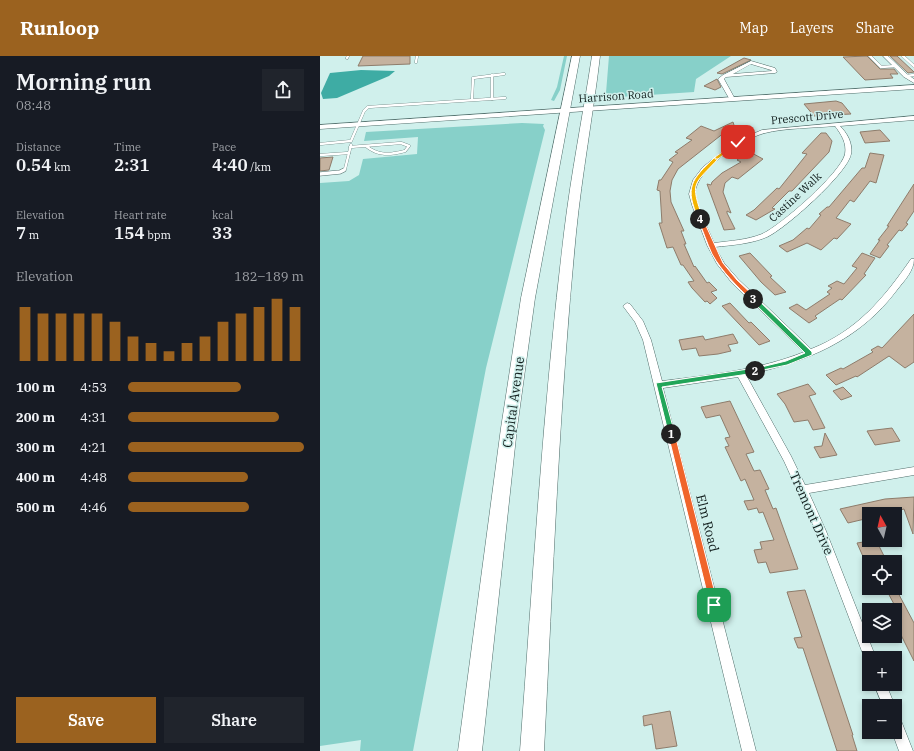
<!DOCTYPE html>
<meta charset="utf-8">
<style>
:root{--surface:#171b24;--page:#20242c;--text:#f1f3f6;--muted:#9ea1a6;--accent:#9b621f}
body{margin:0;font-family:"IBM Plex Serif",serif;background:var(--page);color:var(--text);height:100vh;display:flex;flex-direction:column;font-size:15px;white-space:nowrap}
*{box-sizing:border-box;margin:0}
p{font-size:13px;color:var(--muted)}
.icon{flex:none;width:22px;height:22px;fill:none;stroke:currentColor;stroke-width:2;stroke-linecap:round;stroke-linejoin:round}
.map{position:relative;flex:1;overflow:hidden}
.side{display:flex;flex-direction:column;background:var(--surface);width:320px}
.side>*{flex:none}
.needle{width:26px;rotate:352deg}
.tools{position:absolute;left:542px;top:451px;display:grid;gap:8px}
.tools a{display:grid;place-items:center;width:40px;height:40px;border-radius:0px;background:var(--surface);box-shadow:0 2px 6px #0003;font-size:20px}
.pin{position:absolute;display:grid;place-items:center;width:34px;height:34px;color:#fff;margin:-17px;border-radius:8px;box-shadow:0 2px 6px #0006}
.km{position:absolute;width:20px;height:20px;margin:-10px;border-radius:50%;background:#222;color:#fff;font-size:11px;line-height:20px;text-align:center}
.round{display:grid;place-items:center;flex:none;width:42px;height:42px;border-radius:0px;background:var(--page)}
.summary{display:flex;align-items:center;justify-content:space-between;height:68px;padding:0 16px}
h1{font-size:22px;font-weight:600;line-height:30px}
.stats{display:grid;grid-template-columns:repeat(3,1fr);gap:6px;height:68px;padding:4px 16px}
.stats div{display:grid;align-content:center}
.stats b{font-size:17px;font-weight:600}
.stats small{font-size:11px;font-weight:400}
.stats p{font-size:11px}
.chart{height:112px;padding:8px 16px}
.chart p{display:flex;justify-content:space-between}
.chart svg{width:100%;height:72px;margin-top:4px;stroke:var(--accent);stroke-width:6}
.cta{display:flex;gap:8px;margin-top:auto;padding:8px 16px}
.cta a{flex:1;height:46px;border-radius:0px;background:var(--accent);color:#fff;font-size:16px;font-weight:600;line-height:46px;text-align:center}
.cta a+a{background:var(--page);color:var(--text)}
ul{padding:0 16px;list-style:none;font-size:13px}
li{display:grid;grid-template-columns:64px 48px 1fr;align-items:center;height:30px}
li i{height:10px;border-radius:5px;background:var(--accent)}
header{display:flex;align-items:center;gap:24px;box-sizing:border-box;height:56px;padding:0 20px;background:var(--accent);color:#fff}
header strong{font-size:19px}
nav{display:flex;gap:22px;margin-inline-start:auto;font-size:14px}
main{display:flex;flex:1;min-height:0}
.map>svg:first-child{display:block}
.green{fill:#87d0c9}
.water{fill:#3eaca4}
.building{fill:#c5b29f;stroke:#8e7c6b}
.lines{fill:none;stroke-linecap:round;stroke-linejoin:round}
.lane-far1-casing{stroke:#506d6a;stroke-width:3}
.lane-casing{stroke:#506d6a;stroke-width:4.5}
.street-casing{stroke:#506d6a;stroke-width:1}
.secondary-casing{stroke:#506d6a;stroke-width:1}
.highway-casing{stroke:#506d6a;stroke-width:1}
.lane-far1{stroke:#fff;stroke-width:2.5}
.lane{stroke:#fff;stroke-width:3.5}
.street{fill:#fff;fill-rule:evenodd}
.secondary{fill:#fff;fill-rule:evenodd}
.highway{fill:#fff;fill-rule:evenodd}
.split-1{fill:#f0652b;stroke:#fff}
.split-2{fill:#22a559;stroke:#fff}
.split-3{fill:#22a559;stroke:#fff}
.split-4{fill:#f0652b;stroke:#fff}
.split-5{fill:#f5b400;stroke:#fff}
.split-6{fill:#f5b400;stroke:#fff}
.labels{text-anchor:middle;stroke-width:3;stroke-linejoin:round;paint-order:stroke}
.far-street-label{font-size:11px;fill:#111d1c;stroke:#d0f0ec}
.street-label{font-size:13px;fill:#111d1c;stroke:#d0f0ec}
</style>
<header>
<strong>Runloop</strong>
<nav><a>Map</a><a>Layers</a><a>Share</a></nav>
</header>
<main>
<section class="side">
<div class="summary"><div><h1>Morning run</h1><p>08:48</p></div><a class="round"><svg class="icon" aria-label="share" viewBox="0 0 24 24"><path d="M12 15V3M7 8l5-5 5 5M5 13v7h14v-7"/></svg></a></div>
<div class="stats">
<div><p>Distance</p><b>0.54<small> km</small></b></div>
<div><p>Time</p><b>2:31</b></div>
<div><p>Pace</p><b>4:40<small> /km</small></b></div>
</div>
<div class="stats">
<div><p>Elevation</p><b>7<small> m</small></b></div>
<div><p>Heart rate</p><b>154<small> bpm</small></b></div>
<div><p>kcal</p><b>33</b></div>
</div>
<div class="chart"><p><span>Elevation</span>182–189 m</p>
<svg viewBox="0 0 160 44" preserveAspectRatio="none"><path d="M5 44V11M15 44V15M25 44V15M35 44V15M45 44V15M55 44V20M65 44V29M75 44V33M85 44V38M95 44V33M105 44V29M115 44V20M125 44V15M135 44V11M145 44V6M155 44V11"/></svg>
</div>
<ul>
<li><b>100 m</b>4:53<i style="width:64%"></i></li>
<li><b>200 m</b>4:31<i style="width:86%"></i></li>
<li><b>300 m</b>4:21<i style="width:100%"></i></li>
<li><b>400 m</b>4:48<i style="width:68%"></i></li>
<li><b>500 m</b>4:46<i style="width:69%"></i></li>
</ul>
<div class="cta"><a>Save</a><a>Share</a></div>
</section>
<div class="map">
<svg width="594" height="695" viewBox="0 0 594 695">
<rect width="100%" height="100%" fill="#d0f0ec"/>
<g class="green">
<polygon points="244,0 247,0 240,34 234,45 231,44 237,31"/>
<polygon points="289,0 411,0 376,23 374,36 299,41 286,37"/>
<polygon points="202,67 224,68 223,70 225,74 166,312 93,695 40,695 41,684 0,690 0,127 29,125 39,119 43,103 97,98 98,81 44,85 46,76"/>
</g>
<polygon class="water" points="41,14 75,15 69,20 17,42 3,43 1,37 10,17"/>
<g class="building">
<polygon points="43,0 90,0 90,8 38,10"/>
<polygon points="547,0 560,13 574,13 578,18 570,18 573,22 545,24 523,1"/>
<polygon points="570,0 577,0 594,16 588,17"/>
<polygon points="424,2 431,4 402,18 397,17"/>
<polygon points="397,23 401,31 395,34 384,30"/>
<polygon points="516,45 522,47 531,58 494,60 484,48"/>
<polygon points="413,66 414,69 358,113 352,124 350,135 351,146 364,175 361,175 366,188 364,188 374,211 375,210 387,227 389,226 397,234 391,236 397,242 390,248 387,245 385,246 372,232 368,226 374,225 363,209 361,209 353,191 347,192 339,167 342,167 340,135 337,134 339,124 341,124 353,106 349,104 358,97 355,96 372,84 366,82 381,70 394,75"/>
<polygon points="560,74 570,85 545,87 540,76"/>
<polygon points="501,77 506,77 512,85 509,96 472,135 469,135 452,152 455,153 436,164 426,159 434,154 457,132 459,133 487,98 482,97"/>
<polygon points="428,95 443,103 418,123 412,121 405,127 403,136 411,157 407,155 407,157 415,173 404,174 387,128 391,129 392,126 402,117 421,106 417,104"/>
<polygon points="550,97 564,99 556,127 550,125 534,146 530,144 516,162 531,168 517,183 514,182 501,194 487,187 467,196 459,190 473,184 487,172 489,173 501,159 499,158 507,151 509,151 542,112 545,112"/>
<polygon points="13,101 9,114 0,115 0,102"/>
<polygon points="594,128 594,155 586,167 588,168 582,175 579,174 567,189 569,190 560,202 550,198 560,184 558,184 569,170 567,170"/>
<polygon points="430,197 452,220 450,221 466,236 455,239 441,226 419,200"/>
<polygon points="542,197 555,202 544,218 546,219 522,244 520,243 495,260 497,262 489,267 469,252 477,248 486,254 510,238 507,236 512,232 508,230 517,225 524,228 537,212 532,210"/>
<polygon points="410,247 429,267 431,266 450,285 439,289 402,250"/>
<polygon points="594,258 594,306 585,312 569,300 537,321 536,320 516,329 506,319 521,312 523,313 553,296 551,294 558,290 562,292"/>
<polygon points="413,278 418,287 408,289 411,295 398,298 379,300 376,292 362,294 359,284 383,280 385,284"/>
<polygon points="488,328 496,338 489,340 505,372 493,374 488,364 474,366 465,348 457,338"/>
<polygon points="523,331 532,340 521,344 513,335"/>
<polygon points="410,345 434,396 426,398 434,415 440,414 449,433 445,434 453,453 456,452 478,513 450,517 446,506 438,507 434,494 442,493 440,486 454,484 443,456 439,457 437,452 428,454 424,445 434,444 425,423 421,425 405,391 409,390 405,382 410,381 400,359 386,362 381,351"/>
<polygon points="572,372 580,385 555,389 547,375"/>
<polygon points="505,377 517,399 500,402 494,391 502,390"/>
<polygon points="594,441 593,478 584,453 565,458 549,458 549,462 528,467 520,453 565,443"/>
<polygon points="556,484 567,506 552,506 549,500 549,514 537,487"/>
<polygon points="576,533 594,567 594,605 575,567 575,550 567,535"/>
<polygon points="485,534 533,679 532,679 537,695 517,695 483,592 478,592 474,582 482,581 467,536"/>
<polygon points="350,655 357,690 336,693 332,668 324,670 323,660"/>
</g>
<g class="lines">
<g class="lane-far1-casing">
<g id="lane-far1">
<polyline points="550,0 561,11 576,10"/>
<polyline points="583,0 594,10"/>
<polyline points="27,2 28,0"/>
<polyline points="96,6 97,0"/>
<polyline points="172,19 172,43"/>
<polyline points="586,20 594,19"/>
<polyline points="152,44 153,22 184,18"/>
<polyline points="0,88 31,85 44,55 48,51 185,42"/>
<path d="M30 91 81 87 89 90 85 95C70 99 58 100 46 90"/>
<polyline points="0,99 29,97"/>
<polyline points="22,115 25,113 31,89"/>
</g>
</g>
<g class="lane-casing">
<polyline id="lane" points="0,118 20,116 24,114"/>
</g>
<g class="street-casing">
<g id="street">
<polygon points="563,0 568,0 588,19 594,23 594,27 584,21"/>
<path d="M431 5 455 12 457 16 455 17 406 21 404 23 415 43 410 44 398 23 403 19ZM431 8 451 14 452 15 413 18Z"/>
<path d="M594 60V64L520 70C527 77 533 87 531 98 528 117 465 173 447 181 431 188 412 189 395 191L404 207 418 223 491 293C537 275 564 242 591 203H594C594 215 584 225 577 234 539 285 486 306 426 319L471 400 485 429 594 411V419L489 437 506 475 556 602H549V608L546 606 496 475 464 405 418 321 343 332 436 695H422L323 284 315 266 303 250 307 247 310 248 323 265 331 284 342 325C390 319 439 314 484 296L412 227 397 208 387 189 372 149 369 138 373 124 383 111 416 85 442 74ZM515 70C521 78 527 87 525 98 521 117 460 170 442 178 427 184 410 185 394 187 389 175 376 150 375 138 375 113 424 82 445 77 464 72 494 72 515 70Z"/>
<polygon points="554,628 566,628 575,650 575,651 563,650"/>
<polygon points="575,661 580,662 593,695 579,695 572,676 575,676"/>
</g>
</g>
<g class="secondary-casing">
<polygon id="secondary" points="594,29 594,33 0,73 0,69"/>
</g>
<g class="highway-casing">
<g id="highway">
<polygon points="252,0 260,0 215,242 197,372 162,695 138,695 181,372 201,242"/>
<path d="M272 0H280C273 59 262 118 256 177 239 349 233 522 224 695H200C213 522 223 349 244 177 251 118 263 59 272 0Z"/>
</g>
</g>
<use href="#lane-far1" class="lane-far1"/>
<use href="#lane" class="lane"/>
<use href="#street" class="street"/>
<use href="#secondary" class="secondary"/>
<use href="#highway" class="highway"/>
</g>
<polygon class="split-1" points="349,376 351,376 355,378 398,549 394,553 390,549 348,378"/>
<polygon class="split-2" points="435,312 438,315 435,317 342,331 355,378 351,381 349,380 336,327"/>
<polygon class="split-3" points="431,241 435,241 492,296 492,299 467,309 433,316 433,313 466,305 485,297 431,244"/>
<path class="split-4" d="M380 162 383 163 403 207 417 224 435 241V244H431C417 230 402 216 392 198 387 187 383 175 378 163Z"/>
<path class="split-5" d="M395 101 399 102C373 130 370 125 383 163L379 164C364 131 371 124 395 101Z"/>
<polygon class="split-6" points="418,85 419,87 398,103 395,103 395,101"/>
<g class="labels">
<g class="far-street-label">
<text transform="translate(296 40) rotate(-4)" y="4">Harrison Road</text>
<text transform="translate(487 61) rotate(-5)" y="4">Prescott Drive</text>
<text transform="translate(475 141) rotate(-43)" y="4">Castine Walk</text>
</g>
<g class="street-label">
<text transform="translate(193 346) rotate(-82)" y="5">Capital Avenue</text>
<text transform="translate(492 457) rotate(66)" y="5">Tremont Drive</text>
<text transform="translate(388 467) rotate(76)" y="5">Elm Road</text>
</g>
</g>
</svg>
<div class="tools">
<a><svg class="needle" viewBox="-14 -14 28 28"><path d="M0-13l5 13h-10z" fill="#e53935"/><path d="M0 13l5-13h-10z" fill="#9ea1a6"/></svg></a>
<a><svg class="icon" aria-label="locate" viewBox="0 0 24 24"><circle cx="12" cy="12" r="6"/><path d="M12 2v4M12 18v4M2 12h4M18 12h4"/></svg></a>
<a><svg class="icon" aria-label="layers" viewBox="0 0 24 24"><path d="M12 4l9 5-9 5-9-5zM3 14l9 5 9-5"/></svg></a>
<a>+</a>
<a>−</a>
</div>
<div class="pin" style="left:394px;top:549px;background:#1e9e55"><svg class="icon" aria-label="arrive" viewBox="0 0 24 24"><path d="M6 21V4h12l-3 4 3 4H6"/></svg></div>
<div class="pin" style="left:418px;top:86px;background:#d93025"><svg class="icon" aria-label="check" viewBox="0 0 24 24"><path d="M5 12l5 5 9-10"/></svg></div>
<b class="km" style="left:351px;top:378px">1</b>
<b class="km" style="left:435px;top:315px">2</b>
<b class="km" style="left:433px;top:243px">3</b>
<b class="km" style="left:380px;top:163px">4</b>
</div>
</main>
